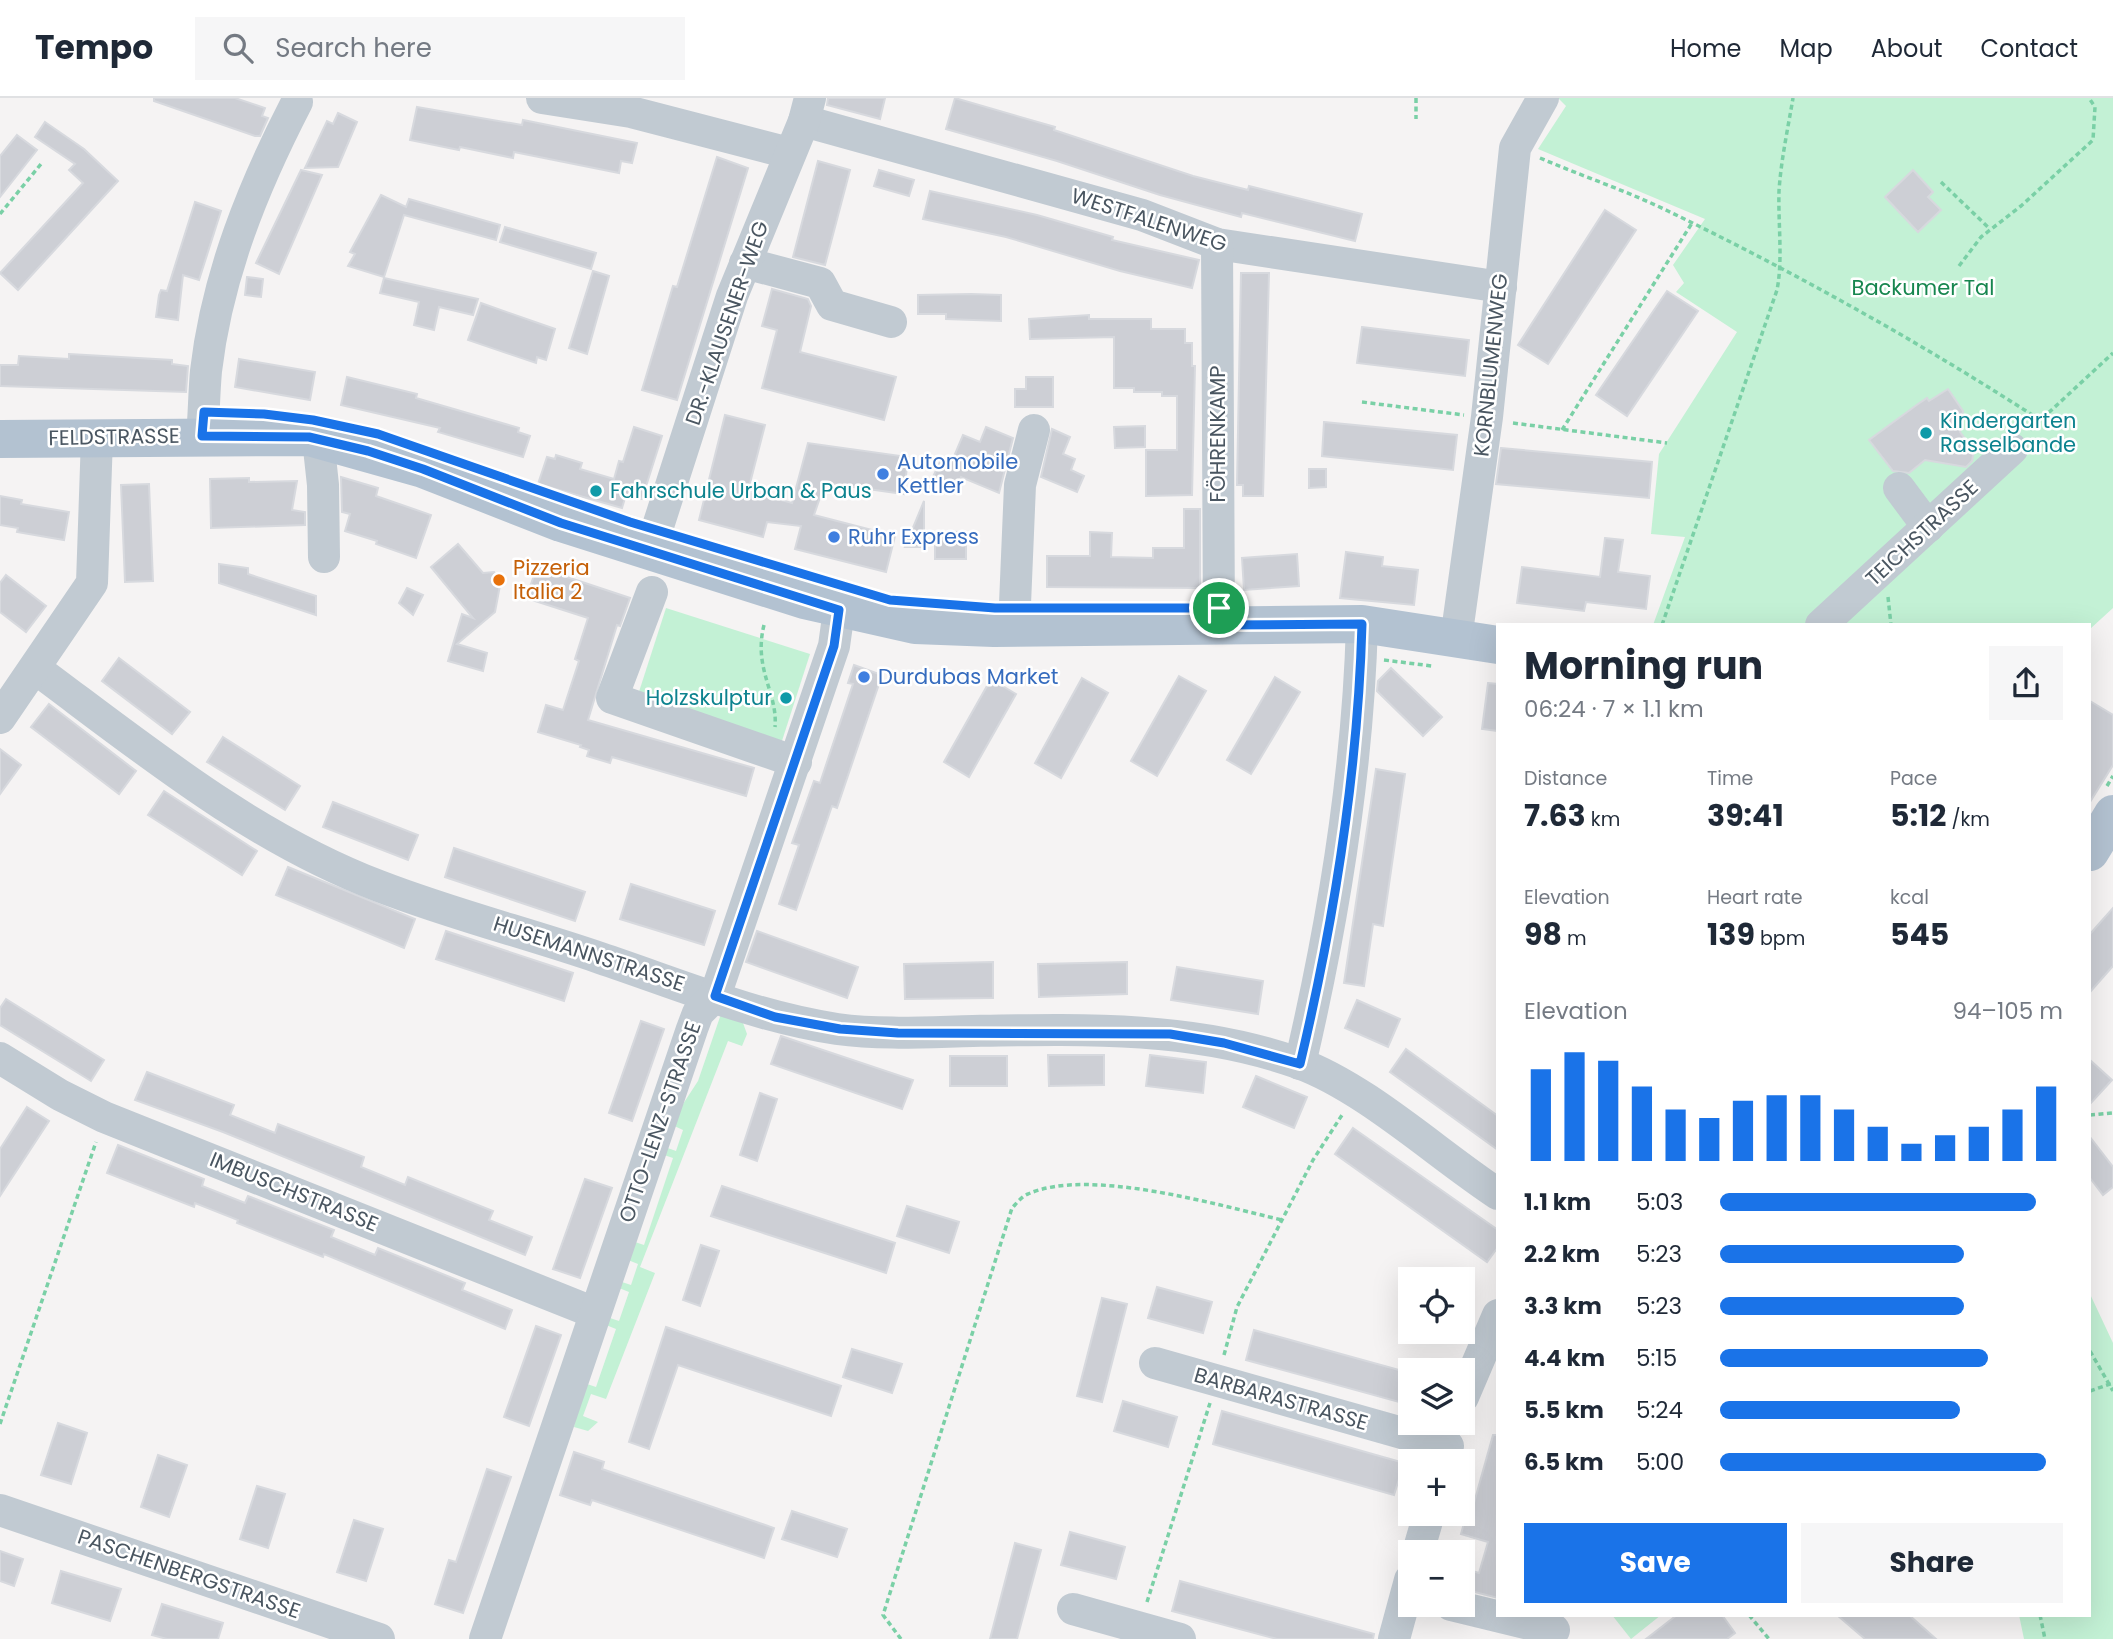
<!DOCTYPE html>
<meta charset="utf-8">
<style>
:root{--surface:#fff;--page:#f6f6f7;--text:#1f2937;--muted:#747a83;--line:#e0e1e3;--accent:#1a73e8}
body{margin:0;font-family:Poppins,sans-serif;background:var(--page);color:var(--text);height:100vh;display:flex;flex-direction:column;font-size:26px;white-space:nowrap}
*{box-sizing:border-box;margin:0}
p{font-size:23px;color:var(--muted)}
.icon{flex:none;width:38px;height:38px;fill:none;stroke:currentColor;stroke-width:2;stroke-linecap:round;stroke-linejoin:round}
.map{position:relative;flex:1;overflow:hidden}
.drawer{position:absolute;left:1496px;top:525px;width:595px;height:994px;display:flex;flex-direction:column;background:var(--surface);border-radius:0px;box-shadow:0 7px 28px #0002}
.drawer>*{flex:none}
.controls{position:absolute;left:1398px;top:1169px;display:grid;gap:14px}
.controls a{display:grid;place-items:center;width:77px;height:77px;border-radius:0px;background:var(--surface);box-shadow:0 7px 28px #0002;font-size:35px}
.pin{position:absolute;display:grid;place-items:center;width:60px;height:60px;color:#fff;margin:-30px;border:4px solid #fff;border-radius:50%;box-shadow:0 2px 7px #0007}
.round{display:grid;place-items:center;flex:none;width:74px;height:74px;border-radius:0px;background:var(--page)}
.overview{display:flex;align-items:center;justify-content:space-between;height:119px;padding:0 28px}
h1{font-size:38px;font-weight:700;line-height:52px}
.stats{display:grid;grid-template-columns:repeat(3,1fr);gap:10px;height:119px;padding:7px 28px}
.stats div{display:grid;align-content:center}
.stats b{font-size:30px;font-weight:700}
.stats small{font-size:19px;font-weight:400}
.stats p{font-size:19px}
.chart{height:196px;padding:14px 28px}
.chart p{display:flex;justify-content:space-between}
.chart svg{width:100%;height:126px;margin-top:7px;stroke:var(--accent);stroke-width:6}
.primary-button{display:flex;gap:14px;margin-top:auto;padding:14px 28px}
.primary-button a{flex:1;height:80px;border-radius:0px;background:var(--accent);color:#fff;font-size:28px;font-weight:700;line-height:80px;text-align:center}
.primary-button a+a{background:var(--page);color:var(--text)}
ul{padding:0 28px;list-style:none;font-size:23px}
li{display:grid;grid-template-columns:112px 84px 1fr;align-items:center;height:52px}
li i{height:18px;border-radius:9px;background:var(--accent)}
header{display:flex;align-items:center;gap:42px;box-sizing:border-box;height:98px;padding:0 35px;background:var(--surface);border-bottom:2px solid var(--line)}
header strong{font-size:33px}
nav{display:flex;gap:38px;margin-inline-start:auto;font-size:24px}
.search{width:490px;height:63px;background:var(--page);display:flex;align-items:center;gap:18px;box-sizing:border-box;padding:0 24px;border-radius:0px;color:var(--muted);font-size:26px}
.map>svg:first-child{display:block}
.green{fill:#c3f1d5}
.building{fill:#cdcfd5;stroke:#d7d9de;stroke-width:2}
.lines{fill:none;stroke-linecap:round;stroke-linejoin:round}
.path{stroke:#7ad0a6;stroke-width:3.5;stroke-dasharray:5 3.5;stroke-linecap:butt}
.minor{stroke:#c1cad2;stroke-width:32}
.major{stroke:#b3c2d1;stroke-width:38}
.route-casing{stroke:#fff;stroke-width:14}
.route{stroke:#1a73e8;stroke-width:9}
.culture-dot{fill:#0f9aa8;stroke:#fff;stroke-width:2.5}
.shop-dot{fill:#3f7fe0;stroke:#fff;stroke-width:2.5}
.food-dot{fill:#e8710a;stroke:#fff;stroke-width:2.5}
.labels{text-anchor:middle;stroke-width:5;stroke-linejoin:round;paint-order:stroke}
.street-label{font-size:21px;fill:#4a5661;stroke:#fff}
.park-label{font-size:21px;fill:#17864f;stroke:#fff}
.culture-label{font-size:21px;fill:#0d838f;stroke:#fff;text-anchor:start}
.shop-label{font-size:21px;fill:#366cbe;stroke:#fff;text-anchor:start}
.food-label{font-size:21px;fill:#c56008;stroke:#fff;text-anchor:start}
</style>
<header>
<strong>Tempo</strong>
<div class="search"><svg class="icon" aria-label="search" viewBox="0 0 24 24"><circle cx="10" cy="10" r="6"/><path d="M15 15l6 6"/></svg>Search here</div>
<nav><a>Home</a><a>Map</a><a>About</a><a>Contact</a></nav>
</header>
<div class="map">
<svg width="2113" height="1541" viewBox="0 0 2113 1541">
<rect width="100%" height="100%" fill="#f5f3f3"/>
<g class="green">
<polygon points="1558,0 2113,0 2113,510 2090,531 2090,527 1653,527 1685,439 1651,436 1659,356 1737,234 1676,194 1684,185 1673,167 1705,121 1538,51 1566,8"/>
<polygon points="666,510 810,556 780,649 636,603"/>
<polygon points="721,916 743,925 747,936 742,948 728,943 640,1169 655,1175 606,1301 591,1296 583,1318 598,1324 588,1333 574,1329 581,1284 596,1289 616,1231 601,1225 604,1218 619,1223 629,1194 614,1188 616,1182 631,1187 638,1166 623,1160 629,1142 644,1147 673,1060 658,1055 662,1048 676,1053 683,1032 670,1026 698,983"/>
<polygon points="2090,1196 2113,1245 2113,1541 2024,1541 2019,1517 2090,1517"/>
<polygon points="1612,1517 1661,1517 1631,1541"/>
</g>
<g class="building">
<polygon points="154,0 235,0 265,10 262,18 268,20 260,38 255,38 154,3"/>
<polygon points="828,0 885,0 880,21 827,7"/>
<polygon points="955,0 1055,29 1054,32 1193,78 1248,92 1249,88 1362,116 1355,143 1242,115 1241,119 1160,97 1057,63 946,31"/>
<polygon points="417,9 522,27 523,22 637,45 632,65 621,63 619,75 514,54 513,60 460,49 459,52 410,42"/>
<polygon points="338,15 357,24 338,69 305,70 327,23 333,26"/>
<polygon points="45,24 84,51 118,83 18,192 0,175 83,85 69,72 75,66 35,39"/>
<polygon points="17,37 37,52 0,99 0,58"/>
<polygon points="717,59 748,70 677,302 642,292 673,188 677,189"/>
<polygon points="818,63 850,72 825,167 793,159"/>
<polygon points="301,72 322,77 279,176 256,165"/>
<polygon points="879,72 914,82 909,98 874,88"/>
<polygon points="1913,72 1933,94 1928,99 1941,112 1918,134 1885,99"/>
<polygon points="930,93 1037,117 1113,139 1112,142 1199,162 1192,190 1120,173 1006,139 923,121"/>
<polygon points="381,97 406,109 409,101 500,127 496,142 404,117 384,179 348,168 355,156 350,154"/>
<polygon points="195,104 221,113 199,182 183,177 178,222 156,219 159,197 161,192 167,193"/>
<polygon points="1605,112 1636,132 1548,266 1518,247"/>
<polygon points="505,129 596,155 591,171 500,144"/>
<polygon points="593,173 609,178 587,256 569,250"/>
<polygon points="1241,175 1269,175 1263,398 1243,398 1243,387 1237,387"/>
<polygon points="247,179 263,181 261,199 245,197"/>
<polygon points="384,180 478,201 473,217 439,209 434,232 414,227 419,204 380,195"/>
<polygon points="772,191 808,201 811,208 800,254 896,279 884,322 762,290 777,232 762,228"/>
<polygon points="1667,193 1698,213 1627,318 1596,297"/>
<polygon points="971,196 1001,197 1001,223 946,221 946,216 918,216 918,197"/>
<polygon points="481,205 555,231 546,262 537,259 536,265 468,242"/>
<polygon points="1089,217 1089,221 1151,221 1151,231 1185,231 1185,245 1192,245 1192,268 1195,268 1192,397 1146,398 1146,352 1177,352 1177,298 1162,298 1162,294 1134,294 1134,290 1114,290 1114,239 1030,241 1029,221"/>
<polygon points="1362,229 1469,242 1465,278 1357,265"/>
<polygon points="69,256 172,262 172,266 188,268 186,294 0,288 0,267 18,267 19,258 69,261"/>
<polygon points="239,261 315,274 310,302 235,289"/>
<polygon points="347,279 417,296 416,300 519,330 518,334 530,338 523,359 438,334 440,330 341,307"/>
<polygon points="1026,279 1053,279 1053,309 1015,309 1015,291 1026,291"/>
<polygon points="1948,291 1963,313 1960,334 1969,346 1975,347 1972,363 1966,369 1925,362 1909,375 1893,373 1869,342 1918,306 1927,300 1929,303"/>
<polygon points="725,317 765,327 748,393 792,405 808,345 908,359 904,396 825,385 814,417 895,438 886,474 795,451 801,428 767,424 763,439 699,422"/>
<polygon points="1324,324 1457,337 1453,372 1322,358"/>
<polygon points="1145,328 1145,349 1115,350 1114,329"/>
<polygon points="634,329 662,338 642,401 625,400 622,410 538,386 547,359 555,361 556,357 582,365 580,371 614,381 619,363 623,364"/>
<polygon points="986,329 1013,340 999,395 961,379 957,391 932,381 940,364 950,368 963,337 980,344"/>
<polygon points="1052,331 1070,339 1063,356 1075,361 1071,372 1084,378 1077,394 1041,379"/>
<polygon points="1501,350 1652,364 1649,400 1496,386"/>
<polygon points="1309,371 1326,371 1326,389 1309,390"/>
<polygon points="341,379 378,390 376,398 431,417 416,460 376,446 377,443 345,433 350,416 342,414"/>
<polygon points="249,380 249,384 297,383 292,412 305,414 305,427 211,430 210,381"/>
<polygon points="149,386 153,483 125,484 121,387"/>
<polygon points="0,398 22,402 21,406 69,414 64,442 17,434 18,430 0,427"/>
<polygon points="924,403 924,449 905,449"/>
<polygon points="1184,411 1200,411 1200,490 1047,489 1047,458 1090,458 1090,434 1112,435 1111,459 1153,460 1153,450 1184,450"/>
<rect x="935" y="434" width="31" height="27"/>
<polygon points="1605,440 1623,442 1618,474 1650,478 1646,511 1586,504 1584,513 1517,505 1522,469 1600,479"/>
<polygon points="458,446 483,475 494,474 501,482 495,514 457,546 487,555 483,573 448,563 462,516 473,520 431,469"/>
<polygon points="1346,454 1383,459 1382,468 1418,472 1414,507 1340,500"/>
<polygon points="1297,456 1299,488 1244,492 1242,460"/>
<polygon points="219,466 248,470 248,476 316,498 316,517 219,485"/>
<polygon points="537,469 630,500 620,528 617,527 588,622 754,670 746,698 612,659 610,665 587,658 589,652 580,649 581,647 538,634 546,607 563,612 579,563 575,561 588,520 526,500"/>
<polygon points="6,477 46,508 26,534 0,514 0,485"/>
<polygon points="407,490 423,497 413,517 399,505"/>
<polygon points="119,560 190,614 172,636 102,583"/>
<polygon points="854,567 882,577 837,710 832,708 796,812 779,806 799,747 792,745 814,683 820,685 853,586 848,585"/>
<polygon points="1391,570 1442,619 1423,638 1377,593 1378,583"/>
<polygon points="1179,578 1206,593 1157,678 1131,663"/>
<polygon points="1275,579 1300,594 1251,676 1227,662"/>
<polygon points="1082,580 1108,595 1061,680 1035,665"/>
<polygon points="991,581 1016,596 969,679 944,664"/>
<polygon points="1488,585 1498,586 1498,633 1482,631"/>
<polygon points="2090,603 2113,617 2113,667 2090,704"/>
<polygon points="49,606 136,673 119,696 31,629"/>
<polygon points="223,639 300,688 285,712 207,664"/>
<polygon points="0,651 21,667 0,696"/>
<polygon points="1376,671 1405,676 1383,828 1373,826 1364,888 1344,885"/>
<polygon points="164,693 257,753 242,777 148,717"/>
<polygon points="333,704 418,737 408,762 323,729"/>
<polygon points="454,750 585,794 575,823 445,779"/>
<polygon points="288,769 415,821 404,850 276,797"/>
<polygon points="631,786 715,813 704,847 620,821"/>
<polygon points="2113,810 2113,868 2090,894 2090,836"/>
<polygon points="446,833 573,875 564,903 436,861"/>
<polygon points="757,833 858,869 847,900 746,864"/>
<polygon points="993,864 993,900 905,901 904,866"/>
<polygon points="1127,864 1127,896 1039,899 1038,866"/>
<polygon points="1177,869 1263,883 1258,916 1171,902"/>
<polygon points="6,901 104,962 91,983 0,927 0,910"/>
<polygon points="1357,902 1400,921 1388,949 1345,930"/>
<polygon points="641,923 664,931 632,1023 609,1015"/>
<polygon points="781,938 913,982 902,1011 771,966"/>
<polygon points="1406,951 1498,1018 1498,1052 1390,974"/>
<polygon points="1048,957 1104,957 1104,987 1049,988"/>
<polygon points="1150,957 1206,964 1203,995 1146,988"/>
<rect x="950" y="958" width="57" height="30"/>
<polygon points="2090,962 2112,982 2090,1006"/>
<polygon points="147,974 234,1007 230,1017 275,1035 278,1026 364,1059 361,1069 405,1087 408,1079 493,1113 489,1122 532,1139 525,1157 223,1034 135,1002"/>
<polygon points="1256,978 1307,999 1294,1030 1243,1009"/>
<polygon points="760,995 777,1001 757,1063 740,1057"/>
<polygon points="27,1009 49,1023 0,1098 0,1051"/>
<polygon points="1353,1030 1498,1132 1498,1149 1487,1164 1335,1056"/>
<polygon points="2090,1039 2113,1069 2113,1089 2103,1097 2090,1080"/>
<polygon points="118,1047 204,1081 202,1088 245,1105 248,1098 334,1132 331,1139 375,1157 378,1150 465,1185 462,1192 512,1212 505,1231 324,1156 323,1159 237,1125 238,1122 195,1105 194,1109 107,1075"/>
<polygon points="585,1081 612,1090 580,1180 553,1171"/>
<polygon points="722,1088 895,1145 886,1175 711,1118"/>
<polygon points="907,1108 959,1124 949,1155 897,1138"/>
<polygon points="701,1147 719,1153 700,1208 683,1202"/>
<polygon points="1157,1189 1212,1204 1203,1235 1148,1220"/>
<polygon points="1102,1200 1127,1206 1102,1304 1077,1298"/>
<polygon points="536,1228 561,1237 529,1328 504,1319"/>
<polygon points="666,1229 841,1288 831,1318 678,1267 649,1351 629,1344"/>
<polygon points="1254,1232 1410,1275 1410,1307 1246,1262"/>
<polygon points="852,1251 902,1266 892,1295 843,1279"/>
<polygon points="1123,1303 1177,1319 1168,1349 1114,1333"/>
<polygon points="1222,1313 1404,1365 1394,1397 1213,1346"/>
<polygon points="58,1325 87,1335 71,1386 41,1377"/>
<polygon points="1493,1337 1498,1337 1498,1500 1463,1491 1463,1470 1479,1475 1488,1444 1461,1436 1468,1410 1472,1412"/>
<polygon points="574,1354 604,1364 602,1371 774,1430 764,1460 592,1402 590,1407 560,1397"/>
<polygon points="158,1357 187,1367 169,1419 141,1409"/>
<polygon points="487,1371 511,1379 463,1515 435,1506 449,1462 456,1464"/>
<polygon points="257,1388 285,1396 268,1450 240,1441"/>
<polygon points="792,1413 847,1431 837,1459 782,1441"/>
<polygon points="354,1422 383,1431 366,1483 337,1474"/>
<polygon points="1070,1434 1125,1449 1116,1481 1061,1467"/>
<polygon points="1015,1445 1041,1452 1017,1541 990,1541"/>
<polygon points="0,1453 23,1461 14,1488 0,1483"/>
<polygon points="61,1473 121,1491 110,1523 52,1505"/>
<polygon points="1180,1483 1374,1536 1373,1541 1277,1541 1172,1513"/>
<polygon points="162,1506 223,1525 218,1541 167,1541 152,1537"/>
<polygon points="1677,1517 1722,1517 1735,1535 1727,1541 1646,1541"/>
<polygon points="1837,1517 1909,1517 1936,1541 1865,1541"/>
</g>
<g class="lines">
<g class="path">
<polyline points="1416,0 1416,21"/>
<path d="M1540 60C1582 78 1627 93 1668 113 1794 174 1923 246 2040 322"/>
<polyline points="1941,84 1990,131"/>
<polyline points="0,116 41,66"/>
<polyline points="1959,168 1981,139 2021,108 2093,42 2095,9 2089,0"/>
<polyline points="1362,304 1464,317"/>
<polyline points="1513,325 1667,345"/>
<polyline points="1562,332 1692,125"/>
<polyline points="2030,332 2113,255"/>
<polyline points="1888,499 1891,527"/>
<path d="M764 527C753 571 778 595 775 629"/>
<path d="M1662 527 1777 192C1783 162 1778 125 1779 93 1781 62 1788 30 1793 0"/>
<polyline points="1384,562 1432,568"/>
<polyline points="2107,688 2113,678"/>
<polyline points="2090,1017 2113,1015"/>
<polyline points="2090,1253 2113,1293"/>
<polyline points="1224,1257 1237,1209 1313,1062 1342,1017"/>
<polyline points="2090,1293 2113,1285"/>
<polyline points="0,1326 96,1044"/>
<polyline points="1147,1504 1210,1305"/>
<polyline points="1749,1517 1769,1541"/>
<polyline points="2040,1517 2045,1541"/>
<path d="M901 1541 883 1517 1012 1110C1016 1106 1022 1098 1028 1096 1088 1069 1218 1107 1282 1122"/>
</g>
<g class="minor">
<polyline points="542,0 631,14 789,55"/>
<polyline points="804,23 1142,117 1217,146 1501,189"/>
<polyline points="1217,146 1219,527"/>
<polyline points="745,165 820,185 832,207 891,224"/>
<path d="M202 338C204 317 204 295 206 273 217 178 253 89 297 4"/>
<polyline points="318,341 323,387 324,459"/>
<polyline points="1899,390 1928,429"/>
<polyline points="650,453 732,198 804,23 810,0"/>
<polyline points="652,494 612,600 796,664"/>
<polyline points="1821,527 2012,351"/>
<polyline points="1014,530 1020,387 1034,332"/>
<polyline points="1456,541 1487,319 1515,50 1543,0"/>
<path d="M36 571C145 652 251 739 379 788 451 816 527 835 600 860 678 886 756 919 837 931 882 937 928 934 973 933 1082 931 1194 928 1298 965 1365 989 1437 1056 1498 1096"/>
<polyline points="0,620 92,485 97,339"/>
<polyline points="0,960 60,997 104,1019 595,1215"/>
<path d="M1300 966C1333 825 1358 671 1362 526"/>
<polyline points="1155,1265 1448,1348"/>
<polyline points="1463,1299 1498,1217"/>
<polyline points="0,1412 379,1541"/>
<polyline points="1418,1454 1429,1416"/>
<polyline points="1451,1507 1554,1532"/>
<polyline points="1073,1511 1180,1541"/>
<polyline points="485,1541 692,931 698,915 715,898 834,548 839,512"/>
<polyline points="1394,1541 1410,1482"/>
</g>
<g class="major">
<polyline points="0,341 309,339 423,371 561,425 804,502 915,527 994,530 1362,526 1498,547"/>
<polyline points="2090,754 2113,716"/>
</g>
</g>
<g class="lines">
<g class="route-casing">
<path id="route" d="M204 314 264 316 313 322 378 336 630 424 890 502 995 510H1219V527L1362 526C1358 673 1334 823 1300 966L1224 945 1170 936 898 935 840 931 775 919 715 898 834 548 839 512 561 425 423 371 368 353 309 339 202 338Z"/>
</g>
<use href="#route" class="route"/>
</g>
<g class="culture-dot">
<circle cx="1926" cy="335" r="7"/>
<circle cx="596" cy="393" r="7"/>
<circle cx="786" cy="600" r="7"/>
</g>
<g class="shop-dot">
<circle cx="883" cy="376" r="7"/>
<circle cx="834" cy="439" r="7"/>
<circle cx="864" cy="579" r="7"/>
</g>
<circle class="food-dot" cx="499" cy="482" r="7"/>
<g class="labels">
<g class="street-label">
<text transform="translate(1149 122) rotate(18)" y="7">WESTFALENWEG</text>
<text transform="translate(727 225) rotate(-71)" y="7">DR.-KLAUSENER-WEG</text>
<text transform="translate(1491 267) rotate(-84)" y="7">KORNBLUMENWEG</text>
<text transform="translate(1218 336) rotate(-90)" y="7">FÖHRENKAMP</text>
<text transform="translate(114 339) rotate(-1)" y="7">FELDSTRASSE</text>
<text transform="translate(1922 435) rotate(-43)" y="7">TEICHSTRASSE</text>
<text transform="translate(589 856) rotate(18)" y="7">HUSEMANNSTRASSE</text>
<text transform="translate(660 1024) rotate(-71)" y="7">OTTO-LENZ-STRASSE</text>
<text transform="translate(294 1094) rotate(22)" y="7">IMBUSCHSTRASSE</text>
<text transform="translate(1281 1301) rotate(16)" y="7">BARBARASTRASSE</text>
<text transform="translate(189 1476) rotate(19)" y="7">PASCHENBERGSTRASSE</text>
</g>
<g class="park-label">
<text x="1923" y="197">Backumer Tal</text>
</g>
<g class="culture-label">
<text x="1940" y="330">Kindergarten<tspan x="1940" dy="24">Rasselbande</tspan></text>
<text x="610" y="400">Fahrschule Urban &amp; Paus</text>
<text x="772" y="607" text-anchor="end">Holzskulptur</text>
</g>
<g class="shop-label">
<text x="897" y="371">Automobile<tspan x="897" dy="24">Kettler</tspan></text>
<text x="848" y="446">Ruhr Express</text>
<text x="878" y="586">Durdubas Market</text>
</g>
<g class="food-label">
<text x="513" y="477">Pizzeria<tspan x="513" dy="24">Italia 2</tspan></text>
</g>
</g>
</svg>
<div class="controls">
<a><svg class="icon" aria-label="locate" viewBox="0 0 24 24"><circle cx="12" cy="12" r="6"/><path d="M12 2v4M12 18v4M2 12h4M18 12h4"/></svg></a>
<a><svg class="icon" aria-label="layers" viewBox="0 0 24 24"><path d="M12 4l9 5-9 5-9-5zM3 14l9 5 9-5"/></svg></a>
<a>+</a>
<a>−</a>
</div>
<div class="pin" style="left:1219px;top:510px;background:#1e9e55"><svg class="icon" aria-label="arrive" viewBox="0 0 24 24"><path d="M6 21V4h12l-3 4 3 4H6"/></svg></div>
<section class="drawer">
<div class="overview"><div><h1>Morning run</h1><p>06:24 · 7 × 1.1 km</p></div><a class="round"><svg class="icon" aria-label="share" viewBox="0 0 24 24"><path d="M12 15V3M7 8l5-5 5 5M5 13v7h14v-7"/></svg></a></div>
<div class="stats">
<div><p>Distance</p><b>7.63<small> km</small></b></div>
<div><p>Time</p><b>39:41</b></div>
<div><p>Pace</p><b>5:12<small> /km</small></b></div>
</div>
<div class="stats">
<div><p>Elevation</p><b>98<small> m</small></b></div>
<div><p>Heart rate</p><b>139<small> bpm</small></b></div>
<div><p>kcal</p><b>545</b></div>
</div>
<div class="chart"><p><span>Elevation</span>94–105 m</p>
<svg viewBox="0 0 160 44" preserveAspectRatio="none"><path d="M5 44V12M15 44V6M25 44V9M35 44V18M45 44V26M55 44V29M65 44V23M75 44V21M85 44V21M95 44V26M105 44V32M115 44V38M125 44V35M135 44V32M145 44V26M155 44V18"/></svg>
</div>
<ul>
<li><b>1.1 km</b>5:03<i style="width:92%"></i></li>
<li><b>2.2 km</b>5:23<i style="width:71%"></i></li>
<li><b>3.3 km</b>5:23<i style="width:71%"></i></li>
<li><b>4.4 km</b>5:15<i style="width:78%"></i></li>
<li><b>5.5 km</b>5:24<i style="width:70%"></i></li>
<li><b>6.5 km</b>5:00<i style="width:95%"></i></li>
</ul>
<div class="primary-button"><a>Save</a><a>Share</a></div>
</section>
</div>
